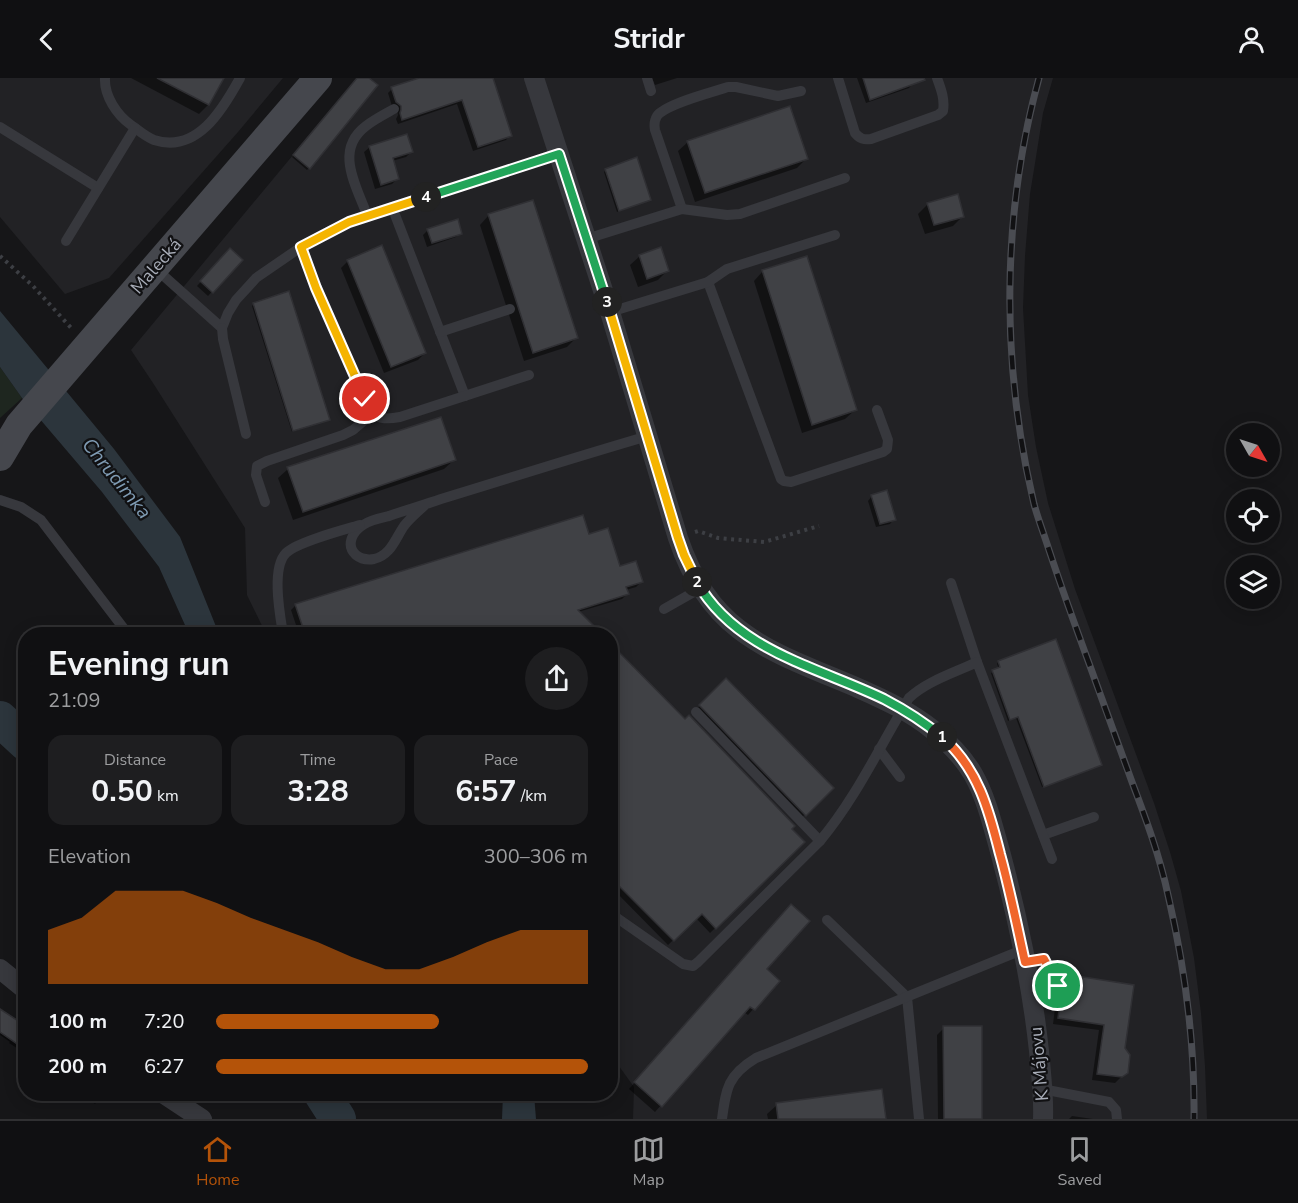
<!DOCTYPE html>
<meta charset="utf-8">
<style>
:root{--surface:#101012;--page:#1e1e20;--text:#f1f3f6;--muted:#9c9d9f;--line:#303032;--accent:#b45309}
body{margin:0;font-family:"Nunito Sans",sans-serif;background:var(--page);color:var(--text);height:100vh;display:flex;flex-direction:column;font-size:22px;white-space:nowrap}
*{box-sizing:border-box;margin:0}
p{font-size:20px;color:var(--muted)}
.icon{flex:none;width:33px;height:33px;fill:none;stroke:currentColor;stroke-width:2;stroke-linecap:round;stroke-linejoin:round}
.map{position:relative;flex:1;overflow:hidden}
.side{position:absolute;left:18px;top:549px;width:600px;height:474px;display:flex;flex-direction:column;background:var(--surface);border-radius:24px;box-shadow:0 3px 15px #0003,0 0 0 2px var(--line)}
.side>*{flex:none}
.needle{width:39px;rotate:129deg}
.fabs{position:absolute;left:1226px;top:345px;display:grid;gap:12px}
.fabs a{display:grid;place-items:center;width:54px;height:54px;border-radius:50%;background:var(--surface);box-shadow:0 3px 15px #0003,0 0 0 2px var(--line);font-size:30px}
.pin{position:absolute;display:grid;place-items:center;width:51px;height:51px;color:#fff;margin:-26px;border:3px solid #fff;border-radius:50%;box-shadow:0 2px 6px #0007}
.km{position:absolute;width:30px;height:30px;margin:-15px;border-radius:50%;background:#222;color:#fff;font-size:16px;line-height:30px;text-align:center}
.round{display:grid;place-items:center;flex:none;width:63px;height:63px;border-radius:32px;background:var(--page)}
.overview{display:flex;align-items:center;justify-content:space-between;height:102px;padding:0 30px}
h1{font-size:33px;font-weight:700;line-height:45px}
.metrics{display:grid;grid-template-columns:repeat(3,1fr);gap:9px;height:102px;padding:6px 30px}
.metrics div{display:grid;align-content:center;border-radius:15px;background:var(--page);text-align:center}
.metrics b{font-size:30px;font-weight:700}
.metrics small{font-size:16px;font-weight:400}
.metrics p{font-size:16px}
.chart{height:168px;padding:12px 30px}
.chart p{display:flex;justify-content:space-between}
.chart svg{width:100%;height:108px;margin-top:6px;fill:var(--accent);opacity:.7}
ul{padding:0 30px;list-style:none;font-size:20px}
li{display:grid;grid-template-columns:96px 72px 1fr;align-items:center;height:45px}
li i{height:15px;border-radius:8px;background:var(--accent)}
header{display:flex;justify-content:space-between;align-items:center;height:78px;padding:0 30px;background:var(--surface);font-size:27px;font-weight:700}
.tab-bar{display:flex;justify-content:space-around;align-items:center;height:84px;border-top:2px solid var(--line);background:var(--surface);font-size:16px;color:var(--muted)}
.tab-bar a{display:grid;justify-items:center;gap:3px}
.tab-bar .current{color:var(--accent)}
.map>svg:first-child{display:block}
.built{fill:#222225}
.green{fill:#1e261f}
.water{fill:#2c353c}
.shadow{fill:#0007}
.lines{fill:none;stroke-linecap:round;stroke-linejoin:round}
.river{stroke:#2c353c;stroke-width:36}
.building{fill:#404145;stroke:#303034;stroke-width:1.5}
.path{stroke:#3d3f44;stroke-width:4;stroke-dasharray:3 4.5;stroke-linecap:butt}
.lane{stroke:#37383d;stroke-width:10}
.street{stroke:#37383d;stroke-width:20}
.secondary{stroke:#45474d;stroke-width:28}
.rail-casing{stroke:#4a4c52;stroke-width:7}
.rail{stroke:#111113;stroke-width:4.5;stroke-dasharray:14;stroke-linecap:butt}
.split-1-casing{stroke:#fff;stroke-width:12}
.split-2-casing{stroke:#fff;stroke-width:12}
.split-3-casing{stroke:#fff;stroke-width:12}
.split-4-casing{stroke:#fff;stroke-width:12}
.split-5-casing{stroke:#fff;stroke-width:12}
.split-1{stroke:#f0652b;stroke-width:8}
.split-2{stroke:#22a559;stroke-width:8}
.split-3{stroke:#f5b400;stroke-width:8}
.split-4{stroke:#22a559;stroke-width:8}
.split-5{stroke:#f5b400;stroke-width:8}
.labels{text-anchor:middle;stroke-width:4.5;stroke-linejoin:round;paint-order:stroke}
.street-label{font-size:18px;fill:#a8adb8;stroke:#111113}
.water-label{font-size:20px;font-style:italic;fill:#7f9bb3;stroke:#111113}
</style>
<header><svg class="icon" aria-label="back" viewBox="0 0 24 24"><path d="M15 5l-7 7 7 7"/></svg>Stridr<svg class="icon" aria-label="person" viewBox="0 0 24 24"><circle cx="12" cy="8" r="4"/><path d="M4 21q1-7 8-7t8 7"/></svg></header>
<div class="map">
<svg width="1298" height="1041" viewBox="0 0 1298 1041">
<rect width="100%" height="100%" fill="#161618"/>
<g class="built">
<polygon points="0,0 283,0 238,54 109,200 65,216 0,139"/>
<polygon points="357,0 1053,0 1043,35 1036,79 1030,116 1025,178 1023,230 1028,317 1036,369 1048,425 1075,511 1154,725 1170,774 1181,813 1194,880 1201,935 1205,988 1207,1041 633,1041 634,1009 611,977 610,556 266,556 247,517 245,450 153,305 131,272"/>
</g>
<polygon class="green" points="0,289 22,320 0,340"/>
<g class="water">
<polygon points="0,233 114,371 180,459 219,556 189,556 159,489 102,414 22,320 0,289"/>
<polygon points="503,1016 534,1016 536,1041 502,1041"/>
</g>
<g class="shadow">
<polygon points="131,0 222,0 208,27 199,36"/>
<polygon points="359,0 366,0 376,7 307,92 292,79"/>
<polygon points="422,0 492,0 510,57 506,62 473,73 457,26 398,46 396,41 398,37 397,32 392,28 388,15 392,11"/>
<polygon points="652,0 677,0 655,7"/>
<polygon points="857,0 912,0 913,5 909,10 866,25"/>
<polygon points="688,64 806,81 797,90 695,124 678,73"/>
<polygon points="370,69 411,74 406,79 392,83 397,101 392,106 375,111 364,74"/>
<polygon points="606,92 650,122 617,134 604,94"/>
<polygon points="928,126 962,139 953,148 925,156 918,136"/>
<polygon points="489,137 576,260 567,269 524,283 480,147"/>
<polygon points="428,152 460,155 456,159 427,169 423,157"/>
<polygon points="230,172 241,182 208,218 197,208"/>
<polygon points="640,178 667,193 658,202 638,209 630,187"/>
<polygon points="348,183 425,275 418,282 384,295 341,190"/>
<polygon points="763,193 855,332 845,341 802,355 754,203"/>
<polygon points="254,226 328,341 326,343 292,354 252,228"/>
<polygon points="454,382 444,391 293,442 278,400 288,391"/>
<polygon points="872,418 894,441 890,446 876,449 868,423"/>
<polygon points="588,458 619,490 641,504 636,509 626,512 627,516 622,521 578,534 600,556 299,556 291,532 296,527"/>
<polygon points="1055,563 1100,687 1042,709 1016,640 1008,643 991,595 999,591 997,586 998,584"/>
<polygon points="610,567 803,764 710,855 696,840 668,867 610,808"/>
<polygon points="726,602 832,710 798,743 693,635"/>
<polygon points="785,834 765,892 778,903 748,937 744,934 655,1034 629,1011"/>
<polygon points="1065,897 1123,971 1126,994 1115,1005 1092,1002 1099,952 1053,946 1056,922 1060,916 1058,909 1059,903"/>
<polygon points="0,932 26,950 26,976 9,965 10,964 0,957"/>
<polygon points="944,950 981,1041 938,1041 937,957"/>
<polygon points="82,1016 104,1016 95,1026"/>
<polygon points="777,1027 885,1041 768,1041 767,1036"/>
<polygon points="1072,1038 1093,1041 1069,1041"/>
</g>
<g class="lines">
<g class="river">
<polyline points="0,641 26,665"/>
<polyline points="322,1016 338,1041"/>
</g>
</g>
<g class="building">
<polygon points="157,0 224,0 209,27"/>
<polygon points="357,0 369,0 378,7 310,91 293,77"/>
<polygon points="419,0 493,0 512,58 478,69 462,22 402,42 400,35 401,32 401,28 396,24 391,9"/>
<polygon points="863,0 924,0 925,2 870,22"/>
<polygon points="790,28 808,81 705,115 687,63"/>
<polygon points="407,56 413,74 393,80 399,101 381,107 369,68"/>
<polygon points="637,79 651,122 619,133 605,91"/>
<polygon points="958,116 964,139 934,147 927,125"/>
<polygon points="533,122 578,260 533,275 488,136"/>
<polygon points="458,141 462,156 432,165 427,151"/>
<polygon points="382,167 426,275 391,289 347,182"/>
<polygon points="661,169 669,193 647,201 639,177"/>
<polygon points="230,170 243,182 213,215 200,203"/>
<polygon points="807,178 857,332 812,347 762,192"/>
<polygon points="289,213 330,342 293,353 253,225"/>
<polygon points="441,339 456,382 303,434 287,389"/>
<polygon points="887,412 896,442 880,446 871,417"/>
<polygon points="583,437 589,456 608,450 620,488 636,483 643,504 626,509 629,516 578,532 602,556 305,556 295,526"/>
<polygon points="1056,561 1102,687 1044,709 1018,639 1010,642 992,592 1000,589 998,583"/>
<polygon points="610,565 685,641 689,637 795,748 792,751 805,764 716,851 702,836 674,863 610,799"/>
<polygon points="726,600 834,710 806,738 699,627"/>
<polygon points="791,826 810,843 767,891 780,903 755,932 750,929 662,1029 634,1004"/>
<polygon points="1064,896 1134,907 1125,970 1130,977 1128,995 1122,999 1097,996 1104,947 1058,940 1061,915 1065,909 1063,902"/>
<polygon points="0,931 26,948 26,972 0,954"/>
<polygon points="943,948 982,948 982,1041 944,1041"/>
<polygon points="882,1011 886,1041 778,1041 776,1025"/>
</g>
<g class="lines">
<g class="path">
<polyline points="0,178 33,208 73,252"/>
<polyline points="695,454 698,453 718,460 764,464 819,448"/>
</g>
<g class="lane">
<path d="M105 0C104 18 117 37 131 47 138 52 146 59 154 62 197 76 223 31 240 0"/>
<polyline points="647,0 651,13"/>
<path d="M838 0 855 55C860 61 864 62 871 61L938 37 943 33C945 21 941 11 937 0"/>
<polyline points="0,49 98,110"/>
<polyline points="392,129 465,318"/>
<path d="M682 131 655 52C654 47 654 43 657 38 665 26 713 14 728 9H736L778 18 801 13"/>
<path d="M367 137C356 107 334 72 366 48 375 41 385 36 394 31"/>
<polyline points="586,161 682,131 727,137 740,136 845,100"/>
<polyline points="66,163 135,50"/>
<path d="M301 169 316 210 365 321C374 340 379 343 400 339L529 297"/>
<polyline points="156,191 222,250 228,235 236,222 256,200 301,169 332,152 367,137 559,76"/>
<polyline points="708,204 781,401 784,403 791,404 883,374 887,371 888,362 877,332"/>
<polyline points="610,234 708,204 727,191 835,157"/>
<polyline points="222,250 223,261 246,356"/>
<polyline points="440,254 510,231"/>
<polyline points="0,422 21,429 41,442 128,556"/>
<polyline points="265,424 256,397 257,388 267,383 343,357 353,352 373,335"/>
<path d="M426 426C419 433 410 440 404 448 395 461 391 477 374 481 368 482 361 481 356 477 345 467 353 453 363 447 370 442 380 440 389 438 406 432 424 427 441 421 510 400 579 378 648 358"/>
<polyline points="951,505 977,584"/>
<polyline points="664,531 701,510"/>
<path d="M283 556C280 537 271 490 286 475 297 464 343 452 360 447"/>
<polyline points="696,634 820,763"/>
<polyline points="879,671 900,699"/>
<polyline points="1043,757 1094,739"/>
<path d="M610 835 683 886 693 888 698 884 820 763C856 720 880 668 909 620 927 603 954 595 977 584L1052 781"/>
<polyline points="827,842 907,919 919,1041"/>
<polyline points="1025,884 1041,880 1044,881 1058,908"/>
<polyline points="1042,1011 1109,1024 1116,1032 1117,1041"/>
<path d="M722 1041C726 1010 728 997 756 980L1022 872"/>
</g>
<g class="street">
<path d="M534 0 610 234 678 460C711 558 771 573 858 610 885 622 911 634 933 652 948 664 963 679 973 696 987 721 993 749 1001 777 1018 841 1032 907 1039 973 1041 996 1044 1018 1043 1041"/>
<polyline points="0,891 26,912"/>
<polyline points="164,1016 202,1041"/>
</g>
<polyline class="secondary" points="0,379 19,347 318,0"/>
<g class="rail-casing">
<path id="rail" d="M1039 0C1001 138 1001 287 1034 426 1038 441 1044 456 1049 472 1062 511 1076 550 1090 588 1104 627 1118 666 1132 704 1146 741 1160 779 1168 817 1185 890 1195 966 1194 1041"/>
</g>
<use href="#rail" class="rail"/>
</g>
<g class="lines">
<g class="split-1-casing">
<path id="split-1" d="M942 659C978 690 989 732 1000 776 1010 812 1017 848 1025 884L1044 881 1058 908"/>
</g>
<g class="split-2-casing">
<path id="split-2" d="M697 504C736 573 818 589 884 621 905 632 924 644 942 659"/>
</g>
<g class="split-3-casing">
<polyline id="split-3" points="607,224 678,460 684,477 697,504"/>
</g>
<g class="split-4-casing">
<polyline id="split-4" points="426,119 559,76 607,224"/>
</g>
<g class="split-5-casing">
<polyline id="split-5" points="365,321 316,210 301,169 349,144 426,119"/>
</g>
<use href="#split-1" class="split-1"/>
<use href="#split-2" class="split-2"/>
<use href="#split-3" class="split-3"/>
<use href="#split-4" class="split-4"/>
<use href="#split-5" class="split-5"/>
</g>
<g class="labels">
<g class="street-label">
<text transform="translate(156 188) rotate(-49)" y="6">Malecká</text>
<text transform="translate(1039 986) rotate(-95)" y="6">K Májovu</text>
</g>
<g class="water-label">
<text transform="translate(117 400) rotate(51)" y="7">Chrudimka</text>
</g>
</g>
</svg>
<div class="fabs">
<a><svg class="needle" viewBox="-14 -14 28 28"><path d="M0-13l5 13h-10z" fill="#e53935"/><path d="M0 13l5-13h-10z" fill="#9c9d9f"/></svg></a>
<a><svg class="icon" aria-label="locate" viewBox="0 0 24 24"><circle cx="12" cy="12" r="6"/><path d="M12 2v4M12 18v4M2 12h4M18 12h4"/></svg></a>
<a><svg class="icon" aria-label="layers" viewBox="0 0 24 24"><path d="M12 4l9 5-9 5-9-5zM3 14l9 5 9-5"/></svg></a>
</div>
<div class="pin" style="left:1058px;top:908px;background:#1e9e55"><svg class="icon" aria-label="arrive" viewBox="0 0 24 24"><path d="M6 21V4h12l-3 4 3 4H6"/></svg></div>
<div class="pin" style="left:365px;top:321px;background:#d93025"><svg class="icon" aria-label="check" viewBox="0 0 24 24"><path d="M5 12l5 5 9-10"/></svg></div>
<b class="km" style="left:942px;top:659px">1</b>
<b class="km" style="left:697px;top:504px">2</b>
<b class="km" style="left:607px;top:224px">3</b>
<b class="km" style="left:426px;top:119px">4</b>
<section class="side">
<div class="overview"><div><h1>Evening run</h1><p>21:09</p></div><a class="round"><svg class="icon" aria-label="share" viewBox="0 0 24 24"><path d="M12 15V3M7 8l5-5 5 5M5 13v7h14v-7"/></svg></a></div>
<div class="metrics">
<div><p>Distance</p><b>0.50<small> km</small></b></div>
<div><p>Time</p><b>3:28</b></div>
<div><p>Pace</p><b>6:57<small> /km</small></b></div>
</div>
<div class="chart"><p><span>Elevation</span>300–306 m</p>
<svg viewBox="0 0 160 44" preserveAspectRatio="none"><path d="M0 44V22L10 17L20 6L30 6L40 6L50 11L60 17L70 22L80 27L90 33L100 38L110 38L120 33L130 27L140 22L150 22L160 22V44z"/></svg>
</div>
<ul>
<li><b>100 m</b>7:20<i style="width:60%"></i></li>
<li><b>200 m</b>6:27<i style="width:100%"></i></li>
</ul>
</section>
</div>
<nav class="tab-bar">
<a class="current"><svg class="icon" aria-label="home" viewBox="0 0 24 24"><path d="M3 11l9-7 9 7M6 9v11h12V9"/></svg>Home</a>
<a><svg class="icon" aria-label="map" viewBox="0 0 24 24"><path d="M3 6l6-2 6 2 6-2v14l-6 2-6-2-6 2zM9 4v14M15 6v14"/></svg>Map</a>
<a><svg class="icon" aria-label="saved" viewBox="0 0 24 24"><path d="M7 4h10v16l-5-4-5 4z"/></svg>Saved</a>
</nav>
